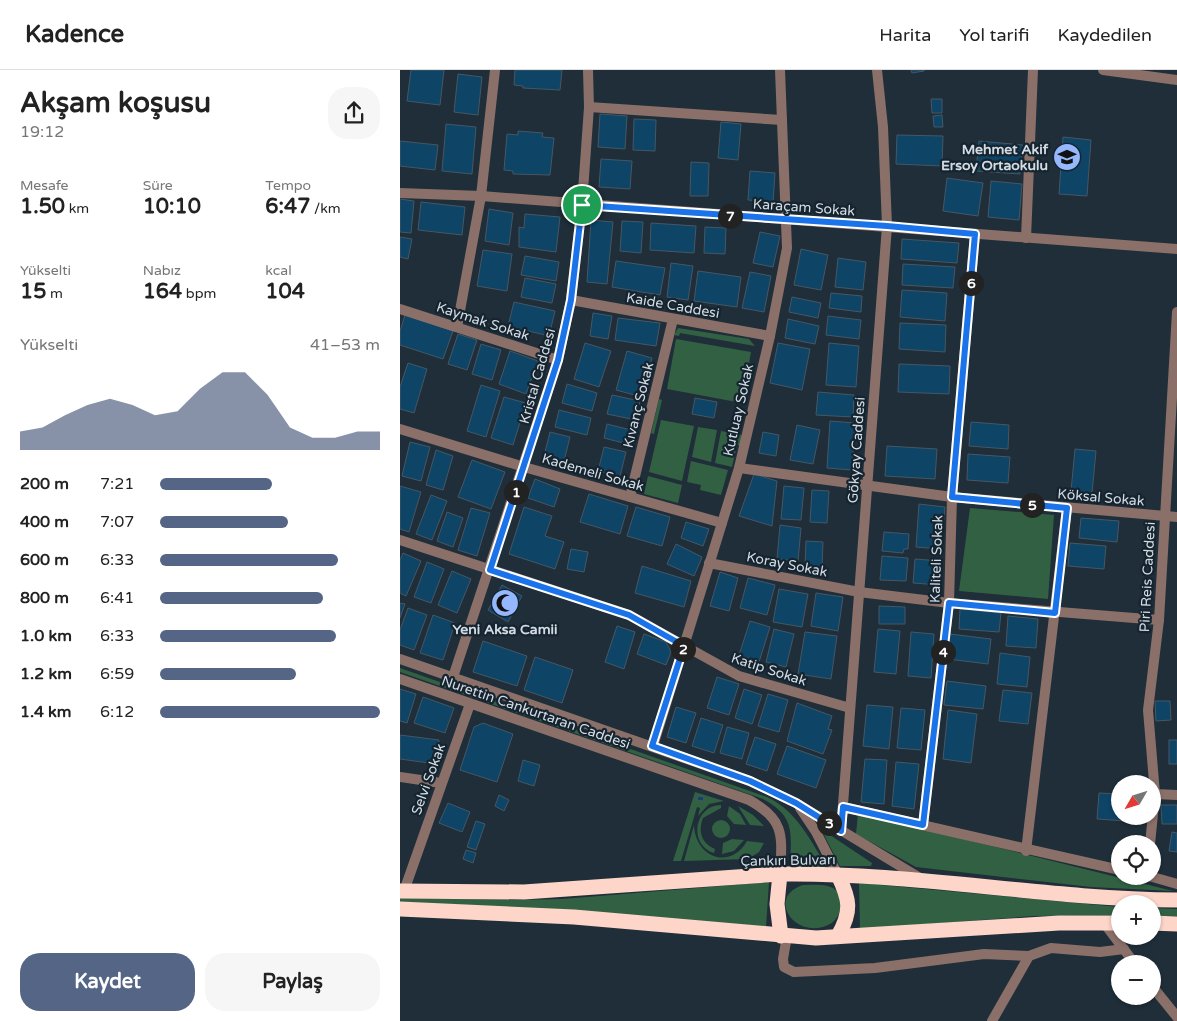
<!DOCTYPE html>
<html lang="tr">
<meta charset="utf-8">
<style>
:root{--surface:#fff;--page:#f6f6f6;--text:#222;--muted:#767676;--line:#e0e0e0;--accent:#556585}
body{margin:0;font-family:"Varela Round",sans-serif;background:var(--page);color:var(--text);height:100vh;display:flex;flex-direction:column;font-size:19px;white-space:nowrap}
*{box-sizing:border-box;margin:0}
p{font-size:16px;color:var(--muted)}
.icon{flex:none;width:28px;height:28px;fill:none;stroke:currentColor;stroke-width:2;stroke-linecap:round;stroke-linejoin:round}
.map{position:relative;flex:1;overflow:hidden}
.sheet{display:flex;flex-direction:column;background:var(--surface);width:400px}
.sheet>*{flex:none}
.needle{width:32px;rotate:231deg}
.controls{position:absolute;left:711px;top:705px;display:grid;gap:10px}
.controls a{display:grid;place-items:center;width:50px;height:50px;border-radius:50%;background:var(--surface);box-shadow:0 1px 4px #0004;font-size:25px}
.pin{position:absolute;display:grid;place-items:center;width:42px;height:42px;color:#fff;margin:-21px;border:2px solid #fff;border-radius:50%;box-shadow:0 1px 5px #0007}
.km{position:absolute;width:25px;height:25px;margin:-12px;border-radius:50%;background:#222;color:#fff;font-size:14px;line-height:25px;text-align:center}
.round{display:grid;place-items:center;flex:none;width:52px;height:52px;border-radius:20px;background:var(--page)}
.headline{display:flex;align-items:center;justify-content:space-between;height:85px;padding:0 20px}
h1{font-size:28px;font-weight:800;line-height:38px}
.figures{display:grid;grid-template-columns:repeat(3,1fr);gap:8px;height:85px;padding:5px 20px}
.figures div{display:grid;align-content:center}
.figures b{font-size:21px;font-weight:800}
.figures small{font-size:14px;font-weight:400}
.figures p{font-size:14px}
.chart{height:140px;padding:10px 20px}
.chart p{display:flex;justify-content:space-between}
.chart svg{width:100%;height:90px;margin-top:5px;fill:var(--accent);opacity:.7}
.action{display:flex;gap:10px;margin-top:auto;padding:10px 20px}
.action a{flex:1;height:58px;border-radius:20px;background:var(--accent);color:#fff;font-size:20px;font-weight:800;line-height:58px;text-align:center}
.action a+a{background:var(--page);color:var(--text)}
ul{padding:0 20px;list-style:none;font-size:16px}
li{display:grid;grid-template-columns:80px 60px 1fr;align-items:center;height:38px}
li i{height:12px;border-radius:6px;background:var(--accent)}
header{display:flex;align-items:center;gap:30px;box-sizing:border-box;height:70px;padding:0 25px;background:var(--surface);border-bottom:1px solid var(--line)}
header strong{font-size:24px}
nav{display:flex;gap:28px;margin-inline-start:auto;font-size:18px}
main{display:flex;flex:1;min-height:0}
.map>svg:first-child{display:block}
.green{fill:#316142}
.building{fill:#0e4466;stroke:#465764}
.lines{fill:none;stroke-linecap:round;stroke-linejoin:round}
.minor{stroke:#8a7068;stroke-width:10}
.highway{stroke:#fdd5c9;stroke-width:15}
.route-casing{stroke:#fff;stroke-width:10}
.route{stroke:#1a73e8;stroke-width:6}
.labels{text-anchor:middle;stroke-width:4.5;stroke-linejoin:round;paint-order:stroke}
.poi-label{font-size:14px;font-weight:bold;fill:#d3dce4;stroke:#15242f;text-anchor:end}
.street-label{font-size:14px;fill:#d3dce4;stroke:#15242f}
</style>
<header>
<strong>Kadence</strong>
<nav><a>Harita</a><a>Yol tarifi</a><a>Kaydedilen</a></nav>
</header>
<main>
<section class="sheet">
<div class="headline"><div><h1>Akşam koşusu</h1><p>19:12</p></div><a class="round"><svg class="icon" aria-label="share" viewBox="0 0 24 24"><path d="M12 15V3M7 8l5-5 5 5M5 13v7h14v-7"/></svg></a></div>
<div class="figures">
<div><p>Mesafe</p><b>1.50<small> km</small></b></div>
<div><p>Süre</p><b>10:10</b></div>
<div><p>Tempo</p><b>6:47<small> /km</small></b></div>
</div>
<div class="figures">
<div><p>Yükselti</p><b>15<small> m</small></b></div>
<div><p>Nabız</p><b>164<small> bpm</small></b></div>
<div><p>kcal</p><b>104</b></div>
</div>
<div class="chart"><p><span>Yükselti</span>41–53 m</p>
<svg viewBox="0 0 160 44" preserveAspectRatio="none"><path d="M0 44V35L10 33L20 27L30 22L40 19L50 22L60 27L70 25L80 14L90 6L100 6L110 17L120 33L130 38L140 38L150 35L160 35V44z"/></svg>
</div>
<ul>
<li><b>200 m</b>7:21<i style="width:51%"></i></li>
<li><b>400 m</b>7:07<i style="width:58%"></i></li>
<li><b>600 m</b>6:33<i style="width:81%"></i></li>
<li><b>800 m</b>6:41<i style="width:74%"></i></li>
<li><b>1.0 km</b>6:33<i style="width:80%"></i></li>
<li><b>1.2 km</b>6:59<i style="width:62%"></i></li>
<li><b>1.4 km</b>6:12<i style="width:100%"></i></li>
</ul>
<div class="action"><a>Kaydet</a><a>Paylaş</a></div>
</section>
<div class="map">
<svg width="777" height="951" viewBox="0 0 777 951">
<rect width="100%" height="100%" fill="#1f2e39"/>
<g class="green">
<polygon points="278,258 349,269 355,276 280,263 279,266 274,265"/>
<polygon points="276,269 351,282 342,333 267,319"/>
<polygon points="259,329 262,330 254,364 251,363"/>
<polygon points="261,350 294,356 282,411 249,402"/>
<polygon points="298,357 317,360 311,392 292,387"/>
<polygon points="321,361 342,365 340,376 337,375 332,397 315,393"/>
<polygon points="291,391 328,400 321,425 300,420 301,415 287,412"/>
<polygon points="248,406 282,415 278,433 244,424"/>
<polygon points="570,438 654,445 648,529 559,521"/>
<path d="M0 598 367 727C397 741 410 770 427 797H390C391 763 396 747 363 729L0 602Z"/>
<polygon points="295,722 324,731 309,734 298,746 300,738 297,737 281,791 273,791"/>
<path d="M321 735V738L303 748C298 761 301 773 315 779L314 783C288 775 294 735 321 735Z"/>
<polygon points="329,736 340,744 346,755 334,754 327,746"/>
<polygon points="338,736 353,745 364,756 350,755"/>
<polygon points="458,743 773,821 691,817 516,797 456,764"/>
<circle cx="321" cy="759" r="9"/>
<path d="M294 755C295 787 330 801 347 771L364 773 359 782 348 789 284 791Z"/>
<polygon points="421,759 472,793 471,796 440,796"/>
<polygon points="332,769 344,770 334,781 322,784 323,773"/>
<polygon points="369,812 366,857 168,840 0,832 0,828 118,830 162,829"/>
<polygon points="459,813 720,837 720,845 634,846 460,859"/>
<path d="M403 815C413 815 429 813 437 821 446 830 440 849 430 854 396 872 365 827 403 815Z"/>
<polygon points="753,838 777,839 777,846 753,846"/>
</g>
<g class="building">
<polygon points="11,0 44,0 40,35 7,31"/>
<polygon points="115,0 162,0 160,20 123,18 123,16 114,15"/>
<polygon points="511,0 524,0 524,1 512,3"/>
<polygon points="58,4 82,7 78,45 54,42"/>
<polygon points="531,29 542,29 542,43 532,43"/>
<polygon points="200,44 227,46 225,79 198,77"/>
<polygon points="542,45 543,57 534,57 533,46"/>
<polygon points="234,49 256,50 255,81 233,80"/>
<polygon points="321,52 341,54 338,90 318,88"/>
<polygon points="46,54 76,57 72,104 42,101"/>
<polygon points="118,61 143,63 142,67 154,68 150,105 113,104 113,101 104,100 107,64 118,65"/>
<polygon points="497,65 543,66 542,96 496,94"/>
<polygon points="663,67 691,70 687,126 659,124"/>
<polygon points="0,71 38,75 35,100 0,96"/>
<polygon points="579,71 623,75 620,104 576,101"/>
<polygon points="201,89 232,91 230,119 199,117"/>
<polygon points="291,92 309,93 308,126 290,126"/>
<polygon points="350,101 375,103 373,132 348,130"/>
<polygon points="547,108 583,113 578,146 543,141"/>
<polygon points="591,111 622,114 619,150 588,147"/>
<polygon points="0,129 14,131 11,163 0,162"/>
<polygon points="21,132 65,137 62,165 18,160"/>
<polygon points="89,139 113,143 109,175 85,171"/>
<polygon points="125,144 160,147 156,182 119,177 119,157 124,158"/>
<polygon points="191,150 213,152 207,214 187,212"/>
<polygon points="222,151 243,152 241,183 220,181"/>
<polygon points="251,153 296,156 294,183 250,180"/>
<polygon points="305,157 326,158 325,184 304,183"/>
<polygon points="360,162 380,166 373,197 353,193"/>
<polygon points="0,167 12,169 8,189 0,187"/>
<polygon points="502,169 559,173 557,193 501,189"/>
<polygon points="401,179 428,185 421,220 394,215"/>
<polygon points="83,180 112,184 107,221 77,216"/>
<polygon points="125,186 159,192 156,211 121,205"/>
<polygon points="438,188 466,192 463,220 435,217"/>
<polygon points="216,191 265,198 260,225 212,217"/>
<polygon points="271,193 293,196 288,230 267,227"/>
<polygon points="503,194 555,197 553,218 502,215"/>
<polygon points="298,201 341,207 337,237 294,231"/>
<polygon points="350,202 371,206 364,242 342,238"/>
<polygon points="125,208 156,214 152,233 121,227"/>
<polygon points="502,220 547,223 545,251 500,247"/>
<polygon points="431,223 462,226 461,242 429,238"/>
<polygon points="392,227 421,233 418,248 389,242"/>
<polygon points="114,232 155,241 149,266 108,256"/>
<polygon points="193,243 212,246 208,269 190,266"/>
<polygon points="5,245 53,261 43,289 0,275 0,261"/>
<polygon points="428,246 461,250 459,269 426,265"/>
<polygon points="218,248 260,253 256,276 215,270"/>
<polygon points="388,249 419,256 415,274 385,268"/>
<polygon points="500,253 546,255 545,282 499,279"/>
<polygon points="58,264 77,270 67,300 48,294"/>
<polygon points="185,273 211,281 199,317 174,309"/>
<polygon points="378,273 410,279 402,320 370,313"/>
<polygon points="429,273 459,276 456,317 426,315"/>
<polygon points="81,274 101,280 92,310 72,304"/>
<polygon points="110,281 138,291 126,324 99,314"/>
<polygon points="227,281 252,288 242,327 216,320"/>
<polygon points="8,293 27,299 14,343 0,339 0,317"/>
<polygon points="499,294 550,296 549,324 498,322"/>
<polygon points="167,314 197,323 192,341 162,333"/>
<polygon points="81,315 100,321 86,367 67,361"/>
<polygon points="418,322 454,325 453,347 416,345"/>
<polygon points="212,325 240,331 236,350 207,344"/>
<polygon points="104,327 126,333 113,375 91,368"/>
<polygon points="295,328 317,332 314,348 292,344"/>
<polygon points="159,340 191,348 187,365 155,357"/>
<polygon points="430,351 455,353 452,400 427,398"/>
<polygon points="571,352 609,355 608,379 569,376"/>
<polygon points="207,354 231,360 227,374 204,368"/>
<polygon points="397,355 420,360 413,394 390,390"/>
<polygon points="150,362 170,367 164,391 144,386"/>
<polygon points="363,362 379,365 376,386 359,383"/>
<polygon points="10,372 30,377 21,411 2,406"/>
<polygon points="487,376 537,379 535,409 485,406"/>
<polygon points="204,377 226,382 220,406 198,401"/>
<polygon points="675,379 696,381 692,423 671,421"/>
<polygon points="36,380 53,386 43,420 26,415"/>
<polygon points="568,384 610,387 608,413 567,410"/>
<polygon points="72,390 105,402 91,439 58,427"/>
<polygon points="354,404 377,411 372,456 339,446"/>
<polygon points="135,409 160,419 154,437 128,428"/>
<polygon points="0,416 21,422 9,462 0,459"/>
<polygon points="384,416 404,418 401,450 381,449"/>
<polygon points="412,420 429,421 427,453 410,452"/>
<polygon points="189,424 228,436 220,464 180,452"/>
<polygon points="31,425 47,431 32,470 16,464"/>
<polygon points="519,434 545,437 541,479 516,477"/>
<polygon points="124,437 152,446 145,466 164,472 155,499 109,484"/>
<polygon points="236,437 270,447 262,476 227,466"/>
<polygon points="71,438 90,443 77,486 58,480"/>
<polygon points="47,442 63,448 53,477 37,471"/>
<polygon points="681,448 719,451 717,472 679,468"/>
<polygon points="286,452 309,459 303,476 281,468"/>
<polygon points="380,455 401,458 398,491 377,489"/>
<polygon points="484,462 509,464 508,479 504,479 503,483 482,481"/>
<polygon points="406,471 423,472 422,497 405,496"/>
<polygon points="670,473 706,476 704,499 668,496"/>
<polygon points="276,474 302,487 294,506 267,494"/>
<polygon points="171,479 188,482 184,502 167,499"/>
<polygon points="3,483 21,491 6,526 0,523 0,490"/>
<polygon points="482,486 508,488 506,511 480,510"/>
<polygon points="515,489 541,491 539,515 513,513"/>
<polygon points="27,492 44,499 31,533 14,527"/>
<polygon points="242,496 291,511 284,537 235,523"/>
<polygon points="52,501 71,509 57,543 38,535"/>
<polygon points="320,502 338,508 329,541 310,536"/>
<polygon points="348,508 375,515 367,545 340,538"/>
<polygon points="102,515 122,526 108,552 88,540"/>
<polygon points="379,519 408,524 402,557 373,552"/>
<polygon points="416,523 443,527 438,561 411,556"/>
<polygon points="0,533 5,534 0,548"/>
<polygon points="479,536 505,537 505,554 479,554"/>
<polygon points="8,538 27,545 14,580 0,575 0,560"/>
<polygon points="560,539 601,543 599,562 559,559"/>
<polygon points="33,545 55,553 43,590 20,583"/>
<polygon points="608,546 638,549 636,578 606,576"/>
<polygon points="350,551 370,557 359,592 339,585"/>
<polygon points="217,556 235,562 224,599 205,592"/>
<polygon points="374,559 394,564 386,597 366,592"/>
<polygon points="478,559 500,561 496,604 474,602"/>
<polygon points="405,562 437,566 431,609 398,604"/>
<polygon points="511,562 534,564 531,608 508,606"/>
<polygon points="244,564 266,572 271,582 266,595 237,584"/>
<polygon points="550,564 591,569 588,594 548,589"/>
<polygon points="83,571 127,586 117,616 73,602"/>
<polygon points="600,583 630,587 627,617 597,614"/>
<polygon points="135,587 173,600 162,633 124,620"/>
<polygon points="317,607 339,614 329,645 307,638"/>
<polygon points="547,611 586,616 583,639 544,635"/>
<polygon points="0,619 16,624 7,653 0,651"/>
<polygon points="344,619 362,625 352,654 335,648"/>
<polygon points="603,620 632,623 628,654 599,651"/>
<polygon points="368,624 388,630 379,662 358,656"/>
<polygon points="23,627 54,638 45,663 14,653"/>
<polygon points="755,631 770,631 771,650 756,651"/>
<polygon points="397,633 432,646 428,659 432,660 423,684 387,671"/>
<polygon points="467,635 493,637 489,679 463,676"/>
<polygon points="276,637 296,643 286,673 267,667"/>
<polygon points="501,638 525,640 521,680 497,678"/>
<polygon points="548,640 577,644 571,693 543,689"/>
<polygon points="301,648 323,655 314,683 292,676"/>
<polygon points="83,653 113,664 97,712 60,700 74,657"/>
<polygon points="327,657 349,663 342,689 320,683"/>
<polygon points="0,665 39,670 37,688 29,693 0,689"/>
<polygon points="355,667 376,674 367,701 346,694"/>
<rect x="769" y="670" width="8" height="24"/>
<polygon points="387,676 426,690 416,718 377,704"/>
<polygon points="465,689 487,690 484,734 461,732"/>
<polygon points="123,690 140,695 134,716 118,711"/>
<polygon points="496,692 519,694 514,739 492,736"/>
<polygon points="699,723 720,724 720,746 741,746 741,752 697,749"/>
<polygon points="99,725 109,730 104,741 95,736"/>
<polygon points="298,726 304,727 303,731 297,730"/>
<polygon points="48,733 70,742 62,762 39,753"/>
<polygon points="761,735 777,735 777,754 762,754"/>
<polygon points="76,751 85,754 76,780 67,777"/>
<polygon points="772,762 777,763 777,782 769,781"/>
<polygon points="66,780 76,783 73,793 63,789"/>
</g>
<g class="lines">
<g class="minor">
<polyline points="703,0 777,10"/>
<polyline points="189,37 382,50"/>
<polyline points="0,123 81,126 777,179"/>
<polyline points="626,168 633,0"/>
<polyline points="171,230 370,266"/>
<polyline points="0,239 158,290"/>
<polyline points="57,257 81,126 95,0"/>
<polyline points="0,359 124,397 322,453"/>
<polyline points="339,398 552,427 777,447"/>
<polyline points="230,427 273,249"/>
<polyline points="0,470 229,545 339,606 450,638"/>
<polyline points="309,493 459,522 549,533 759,550"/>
<polyline points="0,589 350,711 396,733 520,808"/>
<polyline points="53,607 158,290 171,230 182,135 189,37 188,0"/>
<path d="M0 609 349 730C386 750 382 767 380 804"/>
<polyline points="253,676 339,398 370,266 387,178 380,0"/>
<polyline points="0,707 41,713"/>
<polyline points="755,724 777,725"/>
<polyline points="443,737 720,800"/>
<polyline points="400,738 416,762 438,805"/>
<polyline points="523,755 549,533 552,427 575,164"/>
<polyline points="441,761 487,156 483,57 477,0"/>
<polyline points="750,774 755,724 748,640 759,550 777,242"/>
<polyline points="626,781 667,438"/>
<polyline points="749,806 777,814"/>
<polyline points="4,821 70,634"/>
<polyline points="704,853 735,894"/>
<polyline points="387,866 383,889 384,897 394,902 475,898 584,884 629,886"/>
<polyline points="752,916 777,947"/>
<polyline points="592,951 629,886 651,878 700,882 724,879"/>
</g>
<g class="highway">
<polyline points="380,804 377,834 381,866"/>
<path d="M438 805C450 830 452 841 438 866"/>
<path d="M0 821 124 822 380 804C513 802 644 829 777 830"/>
<polyline points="0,839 174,847 416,868 659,853 720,853"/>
<polyline points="752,853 777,854"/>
</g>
</g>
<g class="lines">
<g class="route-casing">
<polygon id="route" points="182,135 487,156 575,164 552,427 667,438 655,543 549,533 523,755 443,737 441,761 396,733 350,711 252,676 284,576 229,545 90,500 158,290 171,230"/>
</g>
<use href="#route" class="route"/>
</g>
<defs>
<g id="school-disc" transform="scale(1.4375)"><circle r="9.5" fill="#94b7fd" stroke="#15242f"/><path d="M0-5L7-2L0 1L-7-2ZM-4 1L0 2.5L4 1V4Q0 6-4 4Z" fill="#111"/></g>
<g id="mosque-disc" transform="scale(1.4375)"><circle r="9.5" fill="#94b7fd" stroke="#15242f"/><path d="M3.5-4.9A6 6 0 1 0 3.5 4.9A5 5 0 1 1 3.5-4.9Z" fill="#111"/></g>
</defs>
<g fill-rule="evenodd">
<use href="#school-disc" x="667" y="87"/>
<use href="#mosque-disc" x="105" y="533"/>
</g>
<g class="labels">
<g class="poi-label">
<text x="648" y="84">Mehmet Akif<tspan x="648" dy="16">Ersoy Ortaokulu</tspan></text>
<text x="105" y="564" text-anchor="middle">Yeni Aksa Camii</text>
</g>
<g class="street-label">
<text transform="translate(404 137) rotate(4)" y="5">Karaçam Sokak</text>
<text transform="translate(273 235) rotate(10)" y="5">Kaide Caddesi</text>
<text transform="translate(83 251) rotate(18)" y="5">Kaymak Sokak</text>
<text transform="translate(137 306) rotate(-74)" y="5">Kristal Caddesi</text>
<text transform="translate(238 335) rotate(-76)" y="5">Kıvanç Sokak</text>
<text transform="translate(338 340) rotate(-77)" y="5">Kutluay Sokak</text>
<text transform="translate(456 380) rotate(-86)" y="5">Gökyay Caddesi</text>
<text transform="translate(193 402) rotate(16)" y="5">Kademeli Sokak</text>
<text transform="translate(701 427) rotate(5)" y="5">Köksal Sokak</text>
<text transform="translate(536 489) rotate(-88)" y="5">Kaliteli Sokak</text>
<text transform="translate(387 494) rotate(11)" y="5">Koray Sokak</text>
<text transform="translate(747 507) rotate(-87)" y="5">Piri Reis Caddesi</text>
<text transform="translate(369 599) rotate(18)" y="5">Katip Sokak</text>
<text transform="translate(136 642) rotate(19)" y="5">Nurettin Cankurtaran Caddesi</text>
<text transform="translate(28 709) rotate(-70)" y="5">Selvi Sokak</text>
<text transform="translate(388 790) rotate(-1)" y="5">Çankırı Bulvarı</text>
</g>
</g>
</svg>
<div class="controls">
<a><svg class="needle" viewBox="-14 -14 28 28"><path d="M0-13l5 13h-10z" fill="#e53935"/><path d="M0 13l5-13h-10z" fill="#767676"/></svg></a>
<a><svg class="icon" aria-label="locate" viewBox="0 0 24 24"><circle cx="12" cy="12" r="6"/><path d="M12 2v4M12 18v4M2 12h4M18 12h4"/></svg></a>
<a>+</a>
<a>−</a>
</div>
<div class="pin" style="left:182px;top:135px;background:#1e9e55"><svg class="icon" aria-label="arrive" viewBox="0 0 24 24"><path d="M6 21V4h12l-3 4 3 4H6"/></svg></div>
<b class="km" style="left:116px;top:422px">1</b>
<b class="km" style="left:283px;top:579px">2</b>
<b class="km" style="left:429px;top:753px">3</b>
<b class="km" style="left:543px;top:582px">4</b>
<b class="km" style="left:632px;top:435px">5</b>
<b class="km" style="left:571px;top:213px">6</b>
<b class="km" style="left:330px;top:146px">7</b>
</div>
</main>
